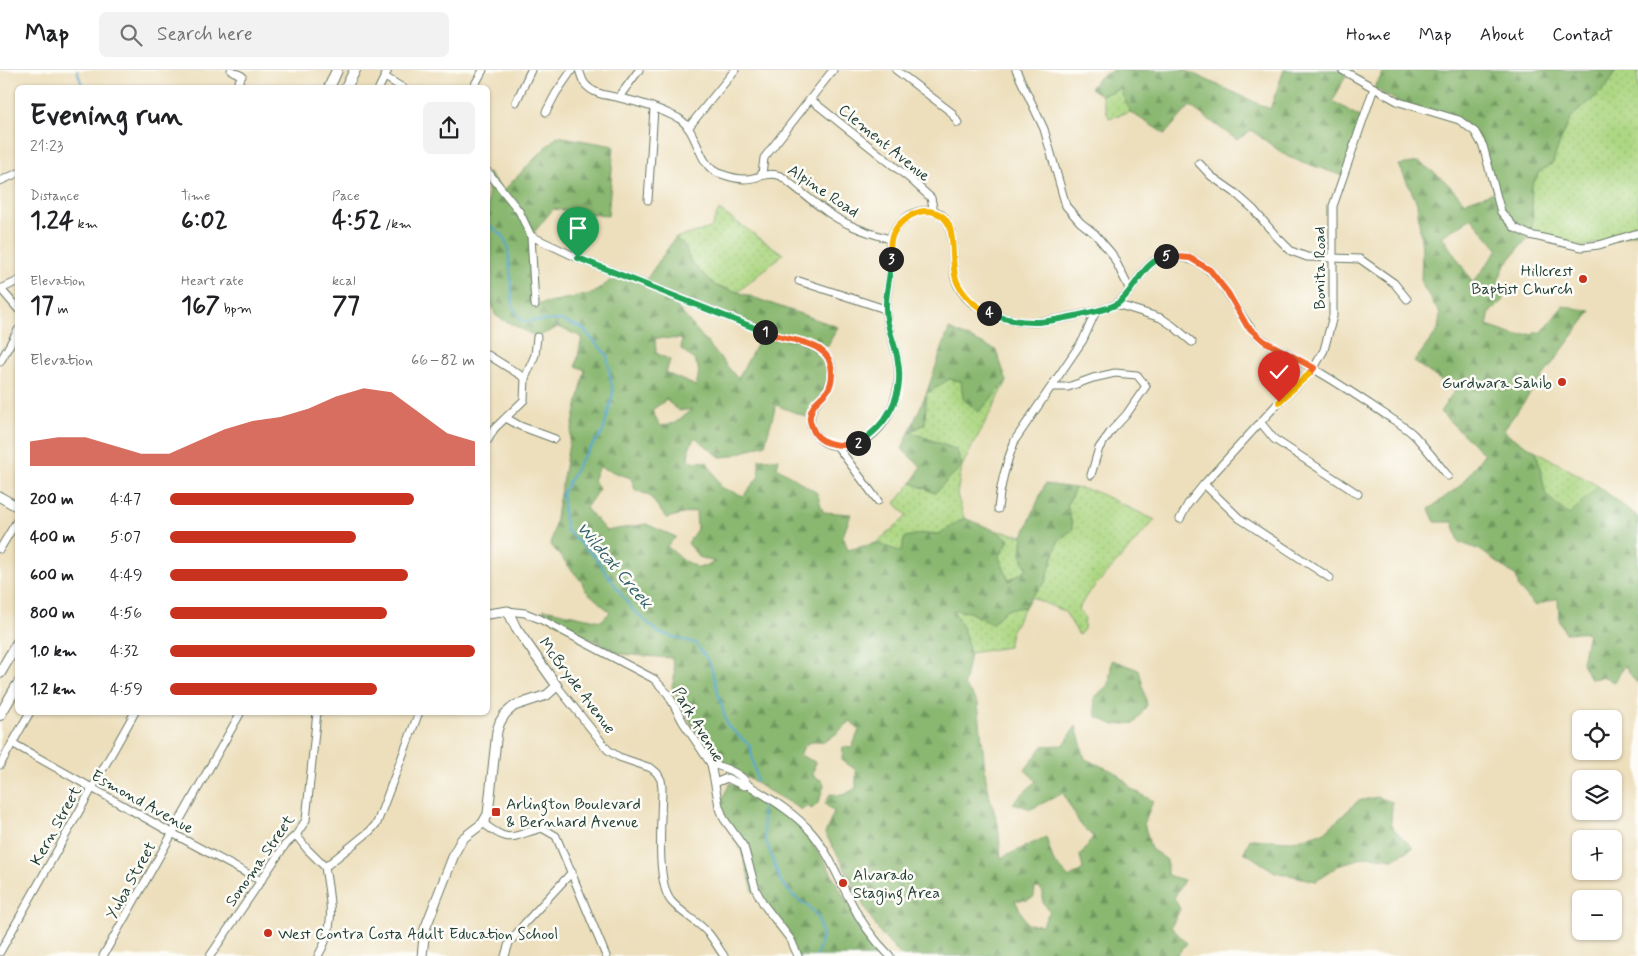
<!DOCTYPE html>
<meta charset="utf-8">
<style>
:root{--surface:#fff;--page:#f2f2f2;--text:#202124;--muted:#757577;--line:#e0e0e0;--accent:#c8321e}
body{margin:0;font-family:Mynerve,sans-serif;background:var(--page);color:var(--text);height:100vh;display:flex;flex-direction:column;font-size:19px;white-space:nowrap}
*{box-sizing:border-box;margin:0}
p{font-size:16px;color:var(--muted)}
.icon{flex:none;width:28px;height:28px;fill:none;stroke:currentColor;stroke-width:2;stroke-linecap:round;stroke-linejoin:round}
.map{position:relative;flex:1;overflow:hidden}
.sheet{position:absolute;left:15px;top:15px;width:475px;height:630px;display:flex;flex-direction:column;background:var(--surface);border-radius:8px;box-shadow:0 1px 4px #0004}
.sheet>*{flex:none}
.fabs{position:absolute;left:1572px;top:640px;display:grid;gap:10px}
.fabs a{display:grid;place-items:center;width:50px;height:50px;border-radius:8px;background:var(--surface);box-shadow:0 1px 4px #0004;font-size:25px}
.pin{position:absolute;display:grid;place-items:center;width:42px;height:42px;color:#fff;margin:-51px -21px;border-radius:50% 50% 50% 0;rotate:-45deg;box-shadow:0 0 5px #0007}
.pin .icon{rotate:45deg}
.km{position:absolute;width:25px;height:25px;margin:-12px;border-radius:50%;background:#222;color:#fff;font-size:14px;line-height:25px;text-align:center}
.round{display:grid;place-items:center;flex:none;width:52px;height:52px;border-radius:8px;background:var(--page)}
.overview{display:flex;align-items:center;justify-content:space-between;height:85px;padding:0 15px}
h1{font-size:28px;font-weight:800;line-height:38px}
.metrics{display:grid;grid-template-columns:repeat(3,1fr);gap:8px;height:85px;padding:5px 15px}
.metrics div{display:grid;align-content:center}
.metrics b{font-size:25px;font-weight:800}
.metrics small{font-size:14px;font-weight:400}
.metrics p{font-size:14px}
.chart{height:140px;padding:10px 15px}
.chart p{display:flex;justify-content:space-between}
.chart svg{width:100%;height:90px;margin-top:5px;fill:var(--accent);opacity:.7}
ul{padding:0 15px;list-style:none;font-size:16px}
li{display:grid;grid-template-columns:80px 60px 1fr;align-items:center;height:38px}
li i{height:12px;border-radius:6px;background:var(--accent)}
header{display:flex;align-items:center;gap:30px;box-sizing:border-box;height:70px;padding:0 25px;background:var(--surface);border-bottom:1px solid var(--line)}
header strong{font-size:24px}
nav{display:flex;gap:28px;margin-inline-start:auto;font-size:18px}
.search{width:350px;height:45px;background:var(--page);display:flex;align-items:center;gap:12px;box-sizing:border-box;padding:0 18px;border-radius:8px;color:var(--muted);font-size:19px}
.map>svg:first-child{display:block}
.green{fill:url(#green-dots);stroke:#668a5c}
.forest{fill:url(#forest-firs);stroke:#547a52;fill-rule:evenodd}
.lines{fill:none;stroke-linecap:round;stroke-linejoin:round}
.stream{stroke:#55a8d1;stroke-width:2}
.minor-casing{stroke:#677664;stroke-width:9}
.major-casing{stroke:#677664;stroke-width:11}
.highway-casing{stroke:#677664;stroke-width:12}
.minor{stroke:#fff;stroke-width:7}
.major{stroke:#fff;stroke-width:9}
.highway{stroke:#fff;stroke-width:10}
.split-1-casing{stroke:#fff;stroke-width:10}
.split-2-casing{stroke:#fff;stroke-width:10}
.split-3-casing{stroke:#fff;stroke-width:10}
.split-4-casing{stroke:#fff;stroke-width:10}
.split-5-casing{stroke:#fff;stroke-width:10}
.split-6-casing{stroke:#fff;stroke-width:10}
.split-7-casing{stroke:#fff;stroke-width:10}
.split-1{stroke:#22a559;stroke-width:6}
.split-2{stroke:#f0652b;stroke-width:6}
.split-3{stroke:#22a559;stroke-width:6}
.split-4{stroke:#f5b400;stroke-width:6}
.split-5{stroke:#22a559;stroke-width:6}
.split-6{stroke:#f0652b;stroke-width:6}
.split-7{stroke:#f5b400;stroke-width:6}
.poi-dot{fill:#c8321e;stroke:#fdfcf7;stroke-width:2}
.labels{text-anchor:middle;stroke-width:5;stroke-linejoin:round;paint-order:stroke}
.street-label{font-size:16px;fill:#1f3d34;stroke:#fdfcf7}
.poi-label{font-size:16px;fill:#1f3d34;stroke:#fdfcf7;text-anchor:start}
.water-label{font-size:18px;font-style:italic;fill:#32626b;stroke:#fdfcf7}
</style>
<header>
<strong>Map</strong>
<div class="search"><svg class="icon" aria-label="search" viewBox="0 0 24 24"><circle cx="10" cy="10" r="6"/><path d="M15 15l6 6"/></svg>Search here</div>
<nav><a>Home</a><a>Map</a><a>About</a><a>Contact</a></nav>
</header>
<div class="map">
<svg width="1638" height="886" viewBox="0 0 1638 886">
<defs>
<pattern id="green-dots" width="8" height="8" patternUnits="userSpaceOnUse" patternTransform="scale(1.25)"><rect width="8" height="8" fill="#add783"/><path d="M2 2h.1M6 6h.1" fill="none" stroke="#94b972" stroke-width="1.8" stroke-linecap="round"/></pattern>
<pattern id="forest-firs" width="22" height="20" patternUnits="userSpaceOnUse" patternTransform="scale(1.25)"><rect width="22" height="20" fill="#8ab871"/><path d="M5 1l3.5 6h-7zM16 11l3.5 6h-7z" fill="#70975e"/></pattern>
</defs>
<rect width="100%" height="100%" fill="#fdfcf7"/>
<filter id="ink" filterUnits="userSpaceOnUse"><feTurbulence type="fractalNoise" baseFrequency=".02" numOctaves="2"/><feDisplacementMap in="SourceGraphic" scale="10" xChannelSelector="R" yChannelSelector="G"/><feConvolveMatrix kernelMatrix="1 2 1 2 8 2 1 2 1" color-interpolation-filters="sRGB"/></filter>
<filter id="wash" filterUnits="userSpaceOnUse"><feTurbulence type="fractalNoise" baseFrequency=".0096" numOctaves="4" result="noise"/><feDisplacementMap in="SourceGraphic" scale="20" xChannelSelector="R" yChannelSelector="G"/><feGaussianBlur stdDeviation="1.12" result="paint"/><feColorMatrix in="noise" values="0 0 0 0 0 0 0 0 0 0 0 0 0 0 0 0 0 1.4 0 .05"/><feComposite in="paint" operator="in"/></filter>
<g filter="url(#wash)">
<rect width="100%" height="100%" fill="#eddfbc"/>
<g class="green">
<path d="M1615 0H1638V163L1582 177 1530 165 1533 150 1531 118 1539 102 1553 93C1555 84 1567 52 1573 46 1587 31 1610 21 1615 0Z"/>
<polygon points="1120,19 1130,42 1109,48 1101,25"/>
<polygon points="719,140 783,184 738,222 716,216 691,193 685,176 675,168 711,158"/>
<polygon points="949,309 961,311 979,342 1007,311 962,396 957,424 964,448 940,464 920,464 901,482 876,473 907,446 895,433 912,413 935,423 957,380 910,362 925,354 926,324"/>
<polygon points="1536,381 1598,416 1569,446 1546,426"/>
<polygon points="1075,418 1094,421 1155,450 1086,526 1078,540 1085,547 1084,559 1079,565 1065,542 1031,527 1045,513 1058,471 1073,459 1067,435"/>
<polygon points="994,460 1023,466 1021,484 1027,499 1008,511 999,487 1009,470"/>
<polygon points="1025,537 1011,562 1008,577 970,583 963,558 952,539 969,542 992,554 1007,539"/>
</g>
<g class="forest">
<polygon points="1114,0 1185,0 1270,39 1284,0 1342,0 1347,3 1333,31 1363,49 1343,106 1288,87 1251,60 1237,70 1190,36 1165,64 1130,42 1120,19 1101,25 1090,18 1100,7"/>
<path d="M1385 0H1615C1610 21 1587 31 1573 46 1567 52 1555 84 1553 93L1539 102 1531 118 1533 150 1530 165 1505 195 1498 211 1504 230 1490 242 1487 256 1517 266 1542 262 1563 236 1591 241 1504 359 1508 365 1536 381 1546 425 1569 445 1598 416 1638 447V612H1636L1624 595 1615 613 1605 607 1590 609 1582 593 1588 562 1565 563 1559 549 1558 528 1535 536 1519 518 1516 506 1480 480 1459 472 1453 452H1435L1429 439 1461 415 1484 384 1440 342 1455 320 1414 292 1438 260 1440 244 1421 213 1422 179 1417 133 1399 95 1419 92 1443 109 1465 132 1495 122 1475 62 1459 50 1399 32 1374 18ZM1472 148 1498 179 1473 213 1442 166Z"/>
<path d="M557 66 614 76 608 146 553 139 531 166 535 235 594 223 619 204 646 210 675 168 685 176 691 193 716 216 738 222 838 257 824 282 832 298 829 318 809 348 776 335 765 374 731 386 720 387 695 367 689 378 688 391 707 392 722 418 744 426 759 406V389H779L777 397 817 423 823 442 851 444 843 466 848 480 876 473 901 482 905 467 920 464H940L964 448 994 460 1009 470 999 487 1009 511 1027 499 1021 484 1023 466 1045 414 1075 418 1067 435 1073 459 1058 471 1045 513 1031 527 1025 537 1007 539 992 554 969 542 953 540 963 558 970 583 964 615 978 633 987 718 998 754 1001 788 1046 767 1053 790 1069 808 1083 799 1080 786 1093 767 1080 754 1063 723 1031 739 1013 733 1036 711 1025 700 1043 676 1064 675 1076 656 1085 689 1117 703 1132 719 1153 731 1144 753 1151 779 1167 790V805L1184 810 1174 828 1180 839 1171 857 1187 873 1176 886H902C863 852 853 805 825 764L834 742 825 734 830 724 844 725 856 718V700L842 690 843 677 852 678 859 660 851 651C844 656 837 664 829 669 817 677 808 664 800 685L815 692 813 706 821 710 824 715 819 732 812 739 807 736 802 740C775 724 725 698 706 674 692 657 682 637 672 617L675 604 672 588 621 584 542 545 544 539 601 551 610 542 585 520 582 512 551 475 571 363 585 300 576 296 582 267 558 257 537 267 496 246 488 226V102L503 121ZM680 228 763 262 738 309 677 237ZM655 268 682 269 681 279C697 292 702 294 696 316L666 303 670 290 656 283ZM666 330 679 341 692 339 675 353 660 356 652 340ZM599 397 631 408 635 420 649 425 666 448 696 441 697 459 688 473 699 487 715 492 699 498 684 491 667 476 676 467 646 454 606 461 586 438 599 419 593 410ZM1035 818H1039L1043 822V833L1050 841 1042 855 1027 854 1015 830H1027L1034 827Z"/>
<polygon points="949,259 996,280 1007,311 979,342 963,329 961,311 949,309 926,324 925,354 910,362 957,380 962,396 935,423 912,413 921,397 902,379 926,324"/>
<polygon points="1112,590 1139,600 1147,635 1135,653 1114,655 1096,646 1094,628 1109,614"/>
<polygon points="730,713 743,718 793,751 804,762 828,797 861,859 883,886 795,886 788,871 753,821 741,779 722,749 718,737"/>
<polygon points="1377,727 1392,732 1391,756 1413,778 1393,789 1370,786 1341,794 1316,811 1275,802 1244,782 1250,769 1292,771 1325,762 1358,731"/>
</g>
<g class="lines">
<g class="stream">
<polyline points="77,0 83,18"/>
<polyline points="488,157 491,156 503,166 508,177 513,238 522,251 560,250 582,258 607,285 613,324 603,362 582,388 562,424 566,460 595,487 632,539 659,563 695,573 710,593 727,655 750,676 757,711"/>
<polyline points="761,733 765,768 780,810 793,826 808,836 818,847 822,866 817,886"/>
</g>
</g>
</g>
<g filter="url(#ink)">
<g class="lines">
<g class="minor-casing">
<g id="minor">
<polyline points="231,0 242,6 235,18"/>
<path d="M579 0C581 4 582 11 585 14 594 25 607 25 620 28 639 32 660 39 678 48 698 59 697 94 718 103 727 106 734 109 744 109 759 109 765 101 781 106 795 117 808 128 822 138 842 154 865 162 890 169"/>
<polyline points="896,0 951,42 958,53"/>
<polyline points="1016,0 1044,59 1066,136 1080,152 1095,164 1112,184 1130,220"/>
<polyline points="1342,0 1399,32 1459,50 1475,62 1483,76 1501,142 1515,158 1530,165 1582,177 1599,175 1638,163"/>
<polyline points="385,7 403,18"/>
<polyline points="379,18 388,0"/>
<polyline points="473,18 483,0"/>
<polyline points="619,27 639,0"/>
<polyline points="810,29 909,108 931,128 934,142"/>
<polyline points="516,32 531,0"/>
<polyline points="546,42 556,23 572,0"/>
<polyline points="688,58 735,0"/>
<polyline points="1199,93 1211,106 1234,122 1253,139 1277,167 1291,181 1307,187 1360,189 1394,213 1407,229"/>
<polyline points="488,102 519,141 531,166 535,235"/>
<polyline points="762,104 764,88 833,0"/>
<polyline points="0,111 18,103"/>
<polyline points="648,130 654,39"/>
<path d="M531 166 578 188 776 266C803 272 843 278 829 316 826 326 814 330 811 344 808 355 816 368 826 373 834 377 847 376 855 374 887 365 902 323 898 293 896 276 887 260 886 242 885 229 889 214 890 201 891 192 889 182 890 172 891 159 908 143 921 141 961 134 950 187 955 208 960 227 979 241 997 246 1008 250 1025 253 1037 252 1051 251 1105 241 1116 234 1134 223 1143 190 1166 186 1169 185 1173 187 1177 187 1221 189 1230 239 1257 265 1273 279 1294 287 1312 298 1337 312 1362 329 1386 345 1395 351 1406 357 1414 365 1426 378 1437 392 1448 406"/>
<polyline points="799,211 885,239"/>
<polyline points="0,218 18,239"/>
<polyline points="1,219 18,211"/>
<polyline points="1116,234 1161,248 1173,256 1192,272"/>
<polyline points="488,285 525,308"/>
<polyline points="0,292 18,260"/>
<polyline points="1052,317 1068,317 1093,308 1115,303 1137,305 1146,316 1126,345 1112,360 1099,378 1091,405"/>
<polyline points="506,348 520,356 555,369"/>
<polyline points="1261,353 1274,369 1358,424"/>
<polyline points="488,370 494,359 524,330 525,308 535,285 537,267"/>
<polyline points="837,376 878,431"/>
<polyline points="1204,414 1239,448 1330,508"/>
<path d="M998 439C1000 415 1006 393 1015 370L1083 270 1096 241"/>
<polyline points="1180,449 1188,434 1204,414 1279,332 1297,316 1314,298 1324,280 1333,246 1333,136 1374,18"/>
<polyline points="0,479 18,449"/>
<polyline points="508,541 525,543 540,549 654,609 668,624 683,652 711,694 719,736 724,749 744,777 756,820 764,835 791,870 798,886"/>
<path d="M557 616 608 680 619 687 651 698 657 703 661 710 662 717C662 744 655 811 671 831 682 844 698 851 709 864 714 870 719 879 724 886"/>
<polyline points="12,673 172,763 261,811"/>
<path d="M711 694C723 697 742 703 748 715 771 729 795 743 812 763 829 783 838 808 850 830 860 851 874 870 890 886"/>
<polyline points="0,695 30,642"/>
<polyline points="715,713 727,708 744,716 748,715"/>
<path d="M483 753C512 776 512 765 542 758L556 766 606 886"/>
<polyline points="296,765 307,779 325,797"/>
<polyline points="0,882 135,642"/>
<polyline points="103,886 241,642"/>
<polyline points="210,886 285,775 296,765 306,750 317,642"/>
<path d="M318 886C337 855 330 830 325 797L370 761 377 753 419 642"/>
<polyline points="505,886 509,873 525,853 572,802"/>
</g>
</g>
<g class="major-casing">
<g id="major">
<polyline points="0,427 18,437"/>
<polyline points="422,886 425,859 455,782 462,769 483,753 488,744 497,661 500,652 505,644 514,636 547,625 557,616 516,558 508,541 488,544"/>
</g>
</g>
<g class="highway-casing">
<g id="highway">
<polyline points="329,18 337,0"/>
<polyline points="346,18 355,0"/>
<polyline points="0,603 18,572"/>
<polyline points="0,645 18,614"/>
</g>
</g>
<use href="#minor" class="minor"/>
<use href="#major" class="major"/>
<use href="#highway" class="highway"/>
</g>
</g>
<g class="lines" filter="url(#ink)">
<g class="split-1-casing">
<polyline id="split-1" points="578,188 765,262"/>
</g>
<g class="split-2-casing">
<path id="split-2" d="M765 262C784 270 808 269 823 282 833 290 834 307 829 318 824 328 813 329 810 346 809 350 811 354 812 357 818 376 842 377 858 373"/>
</g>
<g class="split-3-casing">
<path id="split-3" d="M858 373C887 356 904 326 898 292 896 274 886 258 886 239 885 223 891 206 891 189"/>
</g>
<g class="split-4-casing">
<path id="split-4" d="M891 189C890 175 889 169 897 157 904 148 916 141 927 141 964 143 947 190 957 212 964 227 974 235 989 243"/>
</g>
<g class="split-5-casing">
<path id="split-5" d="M989 243C1001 249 1021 252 1034 252 1046 253 1108 240 1117 234 1136 220 1142 192 1166 186"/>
</g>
<g class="split-6-casing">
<polyline id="split-6" points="1166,186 1190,188 1210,200 1228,223 1247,256 1264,271 1314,298 1309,304"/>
</g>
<g class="split-7-casing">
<polyline id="split-7" points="1279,332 1309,304"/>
</g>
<use href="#split-1" class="split-1"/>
<use href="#split-2" class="split-2"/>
<use href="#split-3" class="split-3"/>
<use href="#split-4" class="split-4"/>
<use href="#split-5" class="split-5"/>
<use href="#split-6" class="split-6"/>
<use href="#split-7" class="split-7"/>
</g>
<g class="poi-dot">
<circle cx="1583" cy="209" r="5"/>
<circle cx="1562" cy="312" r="5"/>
<rect x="491" y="737" width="10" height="10" rx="2.5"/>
<circle cx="843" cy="813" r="5"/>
<circle cx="268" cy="863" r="5"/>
</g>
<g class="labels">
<g class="street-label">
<text transform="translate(885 72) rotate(39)" y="6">Clement Avenue</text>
<text transform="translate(824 120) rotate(34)" y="6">Alpine Road</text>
<text transform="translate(1319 198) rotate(-90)" y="6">Bonita Road</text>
<text transform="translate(578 615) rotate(53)" y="6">McBryde Avenue</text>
<text transform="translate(699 654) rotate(59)" y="6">Park Avenue</text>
<text transform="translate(143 731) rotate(29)" y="6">Esmond Avenue</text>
<text transform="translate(55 755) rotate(-61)" y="6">Kern Street</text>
<text transform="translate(259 790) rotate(-55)" y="6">Sonoma Street</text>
<text transform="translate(130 810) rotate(-61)" y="6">Yuba Street</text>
</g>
<g class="poi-label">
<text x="1573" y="206" text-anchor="end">Hillcrest<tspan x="1573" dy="18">Baptist Church</tspan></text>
<text x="1552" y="318" text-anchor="end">Gurdwara Sahib</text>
<text x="506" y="739">Arlington Boulevard<tspan x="506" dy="18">&amp; Bernhard Avenue</tspan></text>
<text x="853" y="810">Alvarado<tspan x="853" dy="18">Staging Area</tspan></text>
<text x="278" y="869">West Contra Costa Adult Education School</text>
</g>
<g class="water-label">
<text transform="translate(615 495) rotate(50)" y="6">Wildcat Creek</text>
</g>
</g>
</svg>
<div class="fabs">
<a><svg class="icon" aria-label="locate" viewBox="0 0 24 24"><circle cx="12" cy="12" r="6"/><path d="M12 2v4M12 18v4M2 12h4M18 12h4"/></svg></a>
<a><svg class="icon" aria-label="layers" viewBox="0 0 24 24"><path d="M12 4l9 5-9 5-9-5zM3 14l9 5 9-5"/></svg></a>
<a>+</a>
<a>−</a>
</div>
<div class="pin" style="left:578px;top:188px;background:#1e9e55"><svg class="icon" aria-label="arrive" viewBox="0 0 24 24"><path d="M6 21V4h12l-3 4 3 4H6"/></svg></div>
<div class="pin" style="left:1279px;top:332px;background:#d93025"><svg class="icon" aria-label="check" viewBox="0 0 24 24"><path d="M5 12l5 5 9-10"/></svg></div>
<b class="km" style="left:765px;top:262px">1</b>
<b class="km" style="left:858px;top:373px">2</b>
<b class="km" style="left:891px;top:189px">3</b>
<b class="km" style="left:989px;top:243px">4</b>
<b class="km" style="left:1166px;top:186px">5</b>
<section class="sheet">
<div class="overview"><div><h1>Evening run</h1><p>21:23</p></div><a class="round"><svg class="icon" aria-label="share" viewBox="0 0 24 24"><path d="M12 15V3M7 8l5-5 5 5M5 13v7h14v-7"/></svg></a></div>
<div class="metrics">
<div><p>Distance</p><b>1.24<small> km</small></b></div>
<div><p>Time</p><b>6:02</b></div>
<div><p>Pace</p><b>4:52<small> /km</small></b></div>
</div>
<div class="metrics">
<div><p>Elevation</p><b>17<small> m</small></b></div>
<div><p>Heart rate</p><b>167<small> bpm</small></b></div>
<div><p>kcal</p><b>77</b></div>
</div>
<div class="chart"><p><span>Elevation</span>66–82 m</p>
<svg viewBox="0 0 160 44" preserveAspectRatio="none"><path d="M0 44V32L10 30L20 30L30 34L40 38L50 38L60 32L70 26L80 22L90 20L100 16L110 10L120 6L130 8L140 18L150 28L160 32V44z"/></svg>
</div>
<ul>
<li><b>200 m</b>4:47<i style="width:80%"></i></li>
<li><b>400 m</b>5:07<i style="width:61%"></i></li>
<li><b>600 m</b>4:49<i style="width:78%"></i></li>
<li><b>800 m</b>4:56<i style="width:71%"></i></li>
<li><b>1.0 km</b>4:32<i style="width:100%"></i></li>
<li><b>1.2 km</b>4:59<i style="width:68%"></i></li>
</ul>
</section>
</div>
